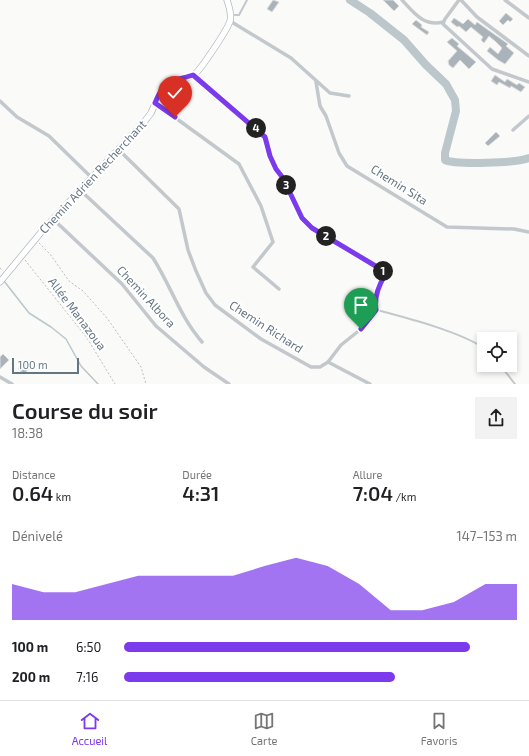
<!DOCTYPE html>
<html lang="fr">
<meta charset="utf-8">
<style>
:root{--surface:#fff;--page:#f2f2f2;--text:#202124;--muted:#757577;--line:#e0e0e0;--accent:#7c3aed}
body{margin:0;font-family:"Exo 2",sans-serif;background:var(--page);color:var(--text);height:100vh;display:flex;flex-direction:column;font-size:15px;white-space:nowrap}
*{box-sizing:border-box;margin:0}
p{font-size:13px;color:var(--muted)}
.icon{flex:none;width:22px;height:22px;fill:none;stroke:currentColor;stroke-width:2;stroke-linecap:round;stroke-linejoin:round}
.map{position:relative;height:384px;overflow:hidden}
.panel{display:flex;flex-direction:column;background:var(--surface);flex:1}
.panel>*{flex:none}
.buttons{position:absolute;left:477px;top:332px;display:grid;gap:8px}
.buttons a{display:grid;place-items:center;width:40px;height:40px;border-radius:0px;background:var(--surface);box-shadow:0 2px 6px #0003;font-size:20px}
.scale{position:absolute;left:12px;bottom:10px;width:67px;box-sizing:border-box;padding-left:4px;border:2px solid #657683;border-top:0;font-size:11px;line-height:14px;white-space:nowrap;color:#657683;-webkit-text-stroke:3px #fff;paint-order:stroke}
.pin{position:absolute;display:grid;place-items:center;width:34px;height:34px;color:#fff;margin:-41px -17px;border-radius:50% 50% 50% 0;rotate:-45deg;box-shadow:0 0 4px #0007}
.pin .icon{rotate:45deg}
.km{position:absolute;width:20px;height:20px;margin:-10px;border-radius:50%;background:#222;color:#fff;font-size:11px;line-height:20px;text-align:center}
.round{display:grid;place-items:center;flex:none;width:42px;height:42px;border-radius:0px;background:var(--page)}
.overview{display:flex;align-items:center;justify-content:space-between;height:68px;padding:0 12px}
h1{font-size:22px;font-weight:600;line-height:30px}
.figures{display:grid;grid-template-columns:repeat(3,1fr);gap:6px;height:68px;padding:4px 12px}
.figures div{display:grid;align-content:center}
.figures b{font-size:20px;font-weight:600}
.figures small{font-size:11px;font-weight:400}
.figures p{font-size:11px}
.chart{height:112px;padding:8px 12px}
.chart p{display:flex;justify-content:space-between}
.chart svg{width:100%;height:72px;margin-top:4px;fill:var(--accent);opacity:.7}
ul{padding:0 12px;list-style:none;font-size:13px}
li{display:grid;grid-template-columns:64px 48px 1fr;align-items:center;height:30px}
li i{height:10px;border-radius:5px;background:var(--accent)}
.dock{display:flex;justify-content:space-around;align-items:center;height:56px;border-top:1px solid var(--line);background:var(--surface);font-size:11px;color:var(--muted)}
.dock a{display:grid;justify-items:center;gap:2px}
.dock .current{color:var(--accent)}
.map>svg:first-child{display:block}
.lines{fill:none;stroke-linecap:round;stroke-linejoin:round}
.stream{stroke:#bbc7cb;stroke-width:1.5}
.river{stroke:#bbc7cb;stroke-width:8}
.building{fill:#aab3b9;stroke:#dcdcda}
.secondary-casing{stroke:#b3babf;stroke-width:7}
.path{stroke:#bbbfc2;stroke-width:1;stroke-dasharray:2 2;stroke-linecap:butt}
.lane{stroke:#c3c8cc;stroke-width:2}
.street{stroke:#c3c8cc;stroke-width:3.5}
.secondary{stroke:#fff;stroke-width:5.5}
.route-casing{stroke:#fff;stroke-width:8}
.route{stroke:#7c3aed;stroke-width:5}
.labels{text-anchor:middle;stroke-width:4;stroke-linejoin:round;paint-order:stroke}
.street-label{font-size:12px;fill:#657683;stroke:#fff}
</style>
<div class="map">
<svg width="529" height="384" viewBox="0 0 529 384">
<rect width="100%" height="100%" fill="#fafaf8"/>
<g class="lines">
<polyline class="stream" points="4,281 29,313 51,327 66,339 81,366 98,384"/>
<path class="river" d="M350 0 370 13 404 40 426 65 446 84 455 100 456 111 445 153V160C456 165 517 163 529 158"/>
</g>
<g class="building">
<polygon points="273,0 279,2 272,12 267,9"/>
<polygon points="383,0 393,0 399,6 394,11"/>
<polygon points="506,13 513,19 510,22 508,20 503,25 499,21"/>
<polygon points="454,18 463,24 468,19 475,25 477,22 508,44 506,46 514,53 505,64 498,60 487,51 490,47 498,54 502,48 496,42 489,36 484,43 481,40 483,37 471,27 466,32 459,26 457,27 451,22"/>
<polygon points="416,20 422,25 421,27 429,32 427,35 412,24"/>
<polygon points="452,38 459,44 457,46 476,62 469,69 460,60 453,68 449,65 448,61 457,51 447,42"/>
<polygon points="495,75 505,82 507,79 517,85 519,83 525,87 521,92 511,86 510,88 499,82 497,85 491,81"/>
<polygon points="496,132 500,136 488,146 485,143"/>
<polygon points="3,354 9,360 0,369 0,357"/>
<polygon points="25,361 31,367 24,374 18,369"/>
</g>
<g class="lines">
<g class="secondary-casing">
<path id="secondary" d="M0 282 43 230 145 121 151 113 163 86C172 79 186 80 195 74 201 69 228 29 230 21 232 14 229 7 227 0"/>
</g>
<g class="path">
<polyline points="39,243 50,254 69,281 83,291 107,318 141,367 146,384"/>
<polyline points="25,260 87,338 115,384"/>
<polyline points="0,268 3,271"/>
</g>
<g class="lane">
<polyline points="231,15 239,15 247,0"/>
<path d="M377 310C407 318 458 331 484 348"/>
<polyline points="500,365 515,384"/>
</g>
<g class="street">
<path d="M402 0C414 13 424 27 443 22"/>
<polyline points="459,0 445,19 443,24 492,69 529,82"/>
<polyline points="461,0 477,17 529,56"/>
<polyline points="505,0 529,18"/>
<polyline points="230,21 291,58 330,93 349,96"/>
<path d="M193 75 265 137 270 155 276 169 283 178 302 218 312 228 384 271 385 275C379 285 374 298 377 310L361 329 341 345 328 362"/>
<polyline points="316,82 320,106 326,116 339,153 347,166 447,227 514,229 529,232"/>
<polyline points="0,101 17,117 49,136 91,177"/>
<polyline points="155,103 239,164 261,206 273,242 253,267 279,289"/>
<polyline points="513,130 529,116"/>
<polyline points="118,149 179,209 188,250 196,271 206,293 215,305 261,339 311,367 320,367 328,362 370,384"/>
<path d="M80 190 153 258C171 286 180 317 202 342"/>
<polyline points="53,219 122,284 156,326 204,367 229,384"/>
<polyline points="0,377 12,384"/>
</g>
<use href="#secondary" class="secondary"/>
</g>
<g class="lines">
<g class="route-casing">
<path id="route" d="M175 117 155 103C165 78 169 83 193 75L265 137 270 156 276 169 283 178 302 218 312 228 384 271 385 275C379 285 374 298 376 310L361 329"/>
</g>
<use href="#route" class="route"/>
</g>
<g class="labels">
<g class="street-label">
<text transform="translate(93 177) rotate(-47)" y="4">Chemin Adrien Recherchant</text>
<text transform="translate(399 185) rotate(32)" y="4">Chemin Sita</text>
<text transform="translate(146 297) rotate(47)" y="4">Chemin Albora</text>
<text transform="translate(77 314) rotate(53)" y="4">Allée Manazoua</text>
<text transform="translate(266 327) rotate(33)" y="4">Chemin Richard</text>
</g>
</g>
</svg>
<div class="buttons">
<a><svg class="icon" aria-label="locate" viewBox="0 0 24 24"><circle cx="12" cy="12" r="6"/><path d="M12 2v4M12 18v4M2 12h4M18 12h4"/></svg></a>
</div>
<div class="scale">100 m</div>
<div class="pin" style="left:361px;top:329px;background:#1e9e55"><svg class="icon" aria-label="arrive" viewBox="0 0 24 24"><path d="M6 21V4h12l-3 4 3 4H6"/></svg></div>
<div class="pin" style="left:175px;top:117px;background:#d93025"><svg class="icon" aria-label="check" viewBox="0 0 24 24"><path d="M5 12l5 5 9-10"/></svg></div>
<b class="km" style="left:383px;top:271px">1</b>
<b class="km" style="left:326px;top:236px">2</b>
<b class="km" style="left:286px;top:185px">3</b>
<b class="km" style="left:256px;top:128px">4</b>
</div>
<section class="panel">
<div class="overview"><div><h1>Course du soir</h1><p>18:38</p></div><a class="round"><svg class="icon" aria-label="share" viewBox="0 0 24 24"><path d="M12 15V3M7 8l5-5 5 5M5 13v7h14v-7"/></svg></a></div>
<div class="figures">
<div><p>Distance</p><b>0.64<small> km</small></b></div>
<div><p>Durée</p><b>4:31</b></div>
<div><p>Allure</p><b>7:04<small> /km</small></b></div>
</div>
<div class="chart"><p><span>Dénivelé</span>147–153 m</p>
<svg viewBox="0 0 160 44" preserveAspectRatio="none"><path d="M0 44V22L10 27L20 27L30 22L40 17L50 17L60 17L70 17L80 11L90 6L100 11L110 22L120 38L130 38L140 33L150 22L160 22V44z"/></svg>
</div>
<ul>
<li><b>100 m</b>6:50<i style="width:88%"></i></li>
<li><b>200 m</b>7:16<i style="width:69%"></i></li>
</ul>
</section>
<nav class="dock">
<a class="current"><svg class="icon" aria-label="home" viewBox="0 0 24 24"><path d="M3 11l9-7 9 7M6 9v11h12V9"/></svg>Accueil</a>
<a><svg class="icon" aria-label="map" viewBox="0 0 24 24"><path d="M3 6l6-2 6 2 6-2v14l-6 2-6-2-6 2zM9 4v14M15 6v14"/></svg>Carte</a>
<a><svg class="icon" aria-label="saved" viewBox="0 0 24 24"><path d="M7 4h10v16l-5-4-5 4z"/></svg>Favoris</a>
</nav>
